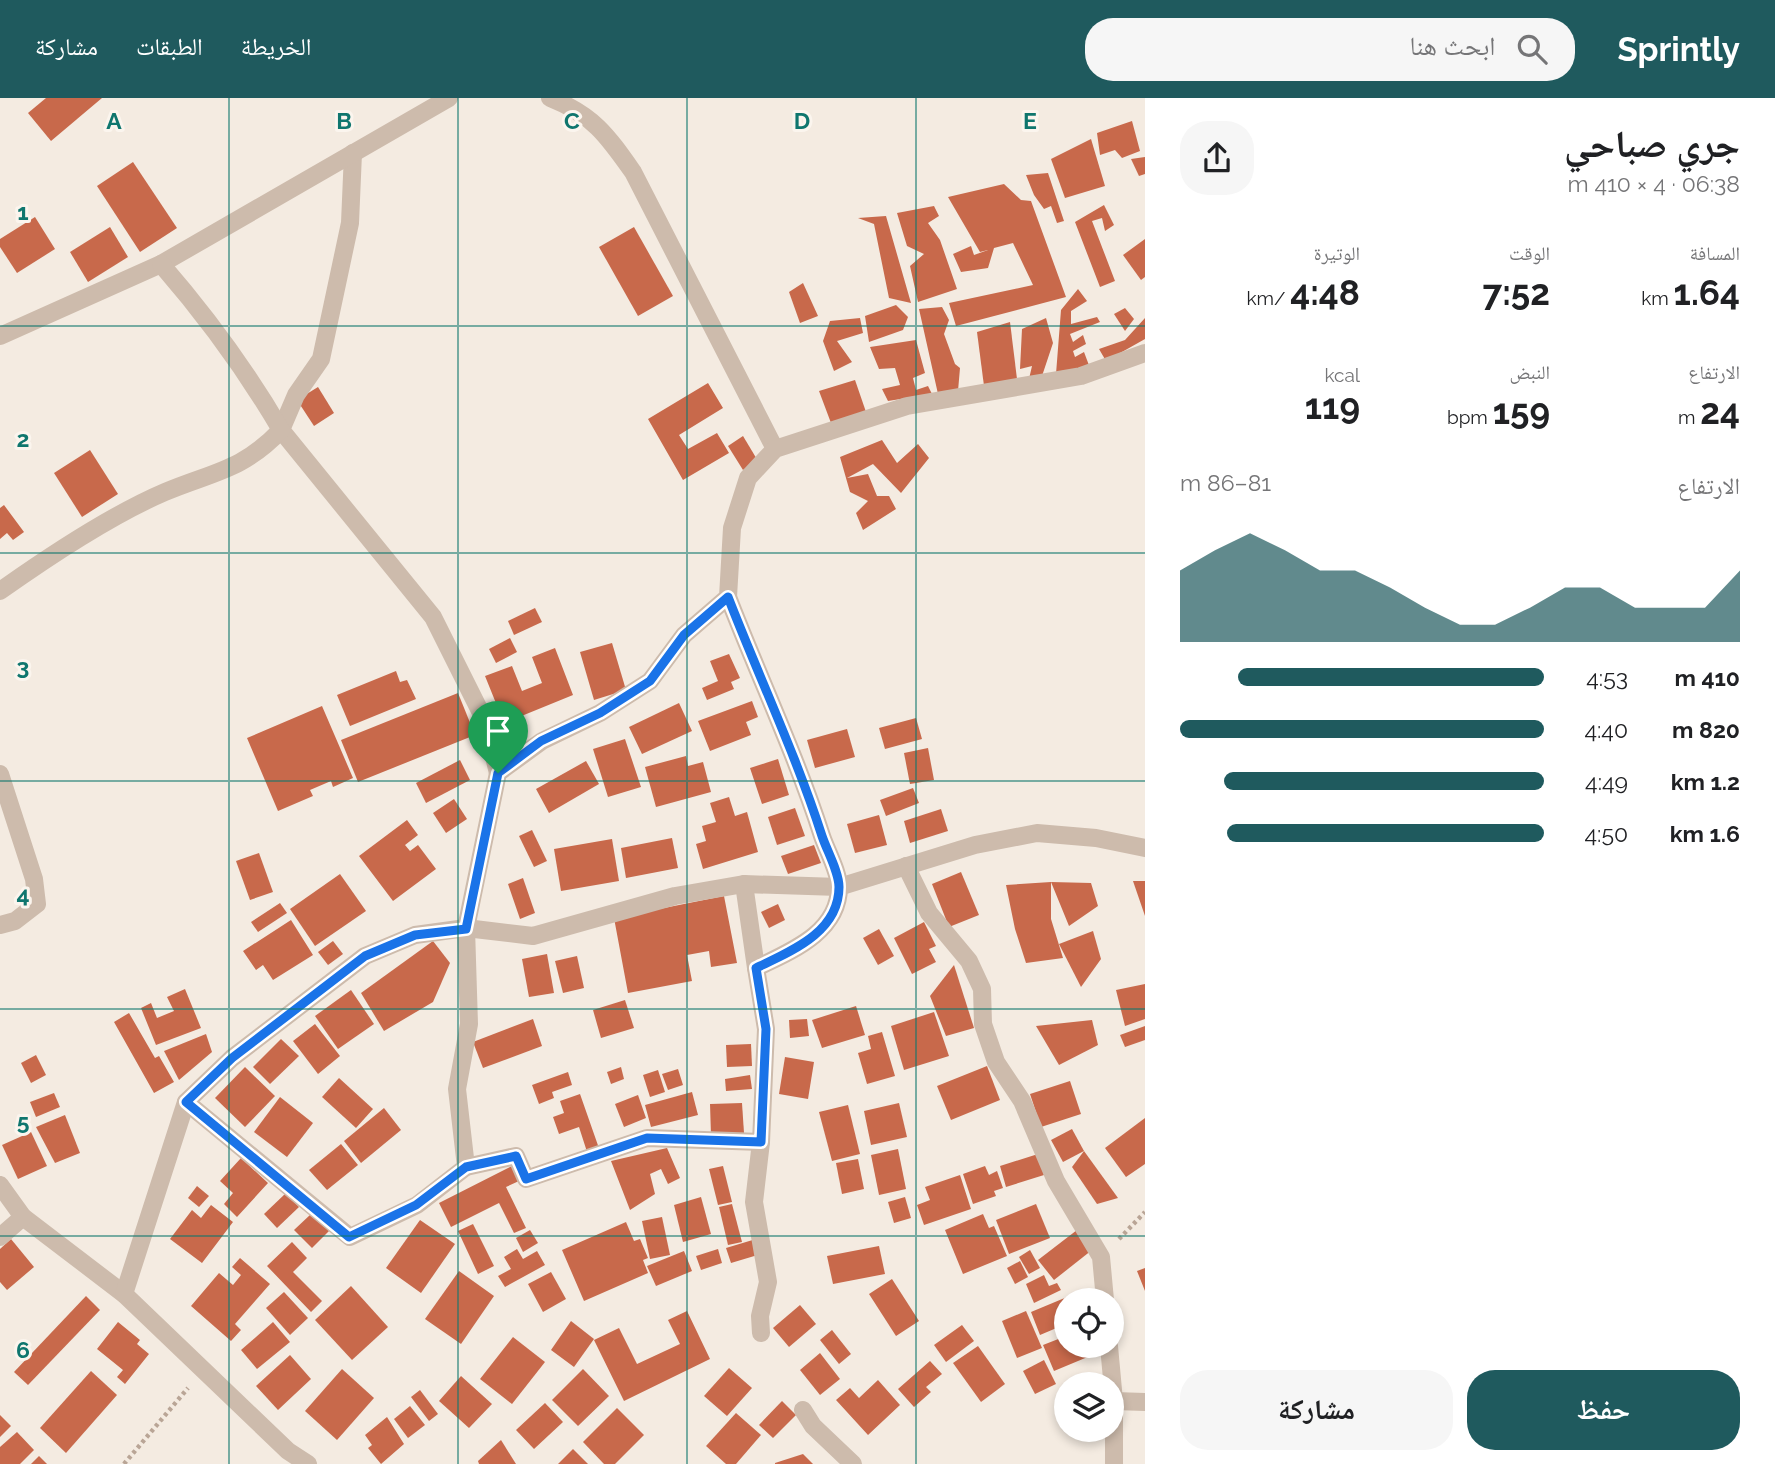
<!DOCTYPE html>
<html lang="ar">
<meta charset="utf-8">
<style>
:root{--surface:#fff;--page:#f6f6f6;--text:#202124;--muted:#757577;--accent:#1f5a5e}
body{margin:0;font-family:Raleway,"Noto Naskh Arabic",sans-serif;background:var(--page);color:var(--text);direction:rtl;height:100vh;display:flex;flex-direction:column;font-size:26px;white-space:nowrap}
*{box-sizing:border-box;margin:0}
p{font-size:23px;color:var(--muted)}
.icon{flex:none;width:38px;height:38px;fill:none;stroke:currentColor;stroke-width:2;stroke-linecap:round;stroke-linejoin:round}
.map{position:relative;flex:1;overflow:hidden;direction:ltr}
.panel{display:flex;flex-direction:column;background:var(--surface);width:630px}
.panel>*{flex:none}
.fabs{position:absolute;left:1054px;top:1190px;display:grid;gap:14px}
.fabs a{display:grid;place-items:center;width:70px;height:70px;border-radius:50%;background:var(--surface);box-shadow:0 4px 10px #0003;font-size:35px}
.pin{position:absolute;display:grid;place-items:center;width:60px;height:60px;color:#fff;margin:-72px -30px;border-radius:50% 50% 50% 0;rotate:-45deg;box-shadow:0 0 7px #0007}
.pin .icon{rotate:45deg}
.round{display:grid;place-items:center;flex:none;width:74px;height:74px;border-radius:28px;background:var(--page)}
.head{display:flex;align-items:center;justify-content:space-between;height:119px;padding:0 35px}
h1{font-size:38px;font-weight:700;line-height:52px}
.figures{display:grid;grid-template-columns:repeat(3,1fr);gap:10px;height:119px;padding:7px 35px}
.figures div{display:grid;align-content:center}
.figures b{font-size:35px;font-weight:700}
.figures small{font-size:19px;font-weight:400}
.figures p{font-size:19px}
.chart{height:196px;padding:14px 35px}
.chart p{display:flex;justify-content:space-between}
.chart svg{width:100%;height:126px;margin-top:7px;fill:var(--accent);opacity:.7}
.action{display:flex;gap:14px;margin-top:auto;padding:14px 35px}
.action a{flex:1;height:80px;border-radius:28px;background:var(--accent);color:#fff;font-size:28px;font-weight:700;line-height:80px;text-align:center}
.action a+a{background:var(--page);color:var(--text)}
ul{padding:0 35px;list-style:none;font-size:23px}
li{display:grid;grid-template-columns:112px 84px 1fr;align-items:center;height:52px}
li i{height:18px;border-radius:9px;background:var(--accent)}
header{display:flex;align-items:center;gap:42px;box-sizing:border-box;height:98px;padding:0 35px;background:var(--accent);color:#fff}
header strong{font-size:33px}
nav{display:flex;gap:38px;margin-inline-start:auto;font-size:24px}
.search{width:490px;height:63px;background:var(--page);display:flex;align-items:center;gap:18px;box-sizing:border-box;padding:0 24px;border-radius:28px;color:var(--muted);font-size:26px}
main{display:flex;flex:1;min-height:0}
.map>svg:first-child{display:block}
.building{fill:#c8694b}
.lines{fill:none;stroke-linecap:round;stroke-linejoin:round}
.path{stroke:#b9a596;stroke-width:4.5;stroke-dasharray:3.5 3.5;stroke-linecap:butt}
.minor{stroke:#cdbbac;stroke-width:18}
.route-casing{stroke:#fff;stroke-width:14}
.route{stroke:#1a73e8;stroke-width:9}
.grid{fill:none;stroke:#0f766e;stroke-width:2;stroke-opacity:0.55}
.grid-label{font-size:23px;text-anchor:middle;font-weight:bold;fill:#0f766e;stroke:#fbf5ee;stroke-width:6;stroke-linejoin:round;paint-order:stroke}
</style>
<header>
<strong>Sprintly</strong>
<div class="search"><svg class="icon" aria-label="search" viewBox="0 0 24 24"><circle cx="10" cy="10" r="6"/><path d="M15 15l6 6"/></svg>ابحث هنا</div>
<nav><a>الخريطة</a><a>الطبقات</a><a>مشاركة</a></nav>
</header>
<main>
<section class="panel">
<div class="head"><div><h1>جري صباحي</h1><p>06:38 · 4 × 410 m</p></div><a class="round"><svg class="icon" aria-label="share" viewBox="0 0 24 24"><path d="M12 15V3M7 8l5-5 5 5M5 13v7h14v-7"/></svg></a></div>
<div class="figures">
<div><p>المسافة</p><b>1.64<small> km</small></b></div>
<div><p>الوقت</p><b>7:52</b></div>
<div><p>الوتيرة</p><b>4:48<small> /km</small></b></div>
</div>
<div class="figures">
<div><p>الارتفاع</p><b>24<small> m</small></b></div>
<div><p>النبض</p><b>159<small> bpm</small></b></div>
<div><p>kcal</p><b>119</b></div>
</div>
<div class="chart"><p><span>الارتفاع</span>81–86 m</p>
<svg viewBox="0 0 160 44" preserveAspectRatio="none"><path d="M0 44V19L10 12L20 6L30 12L40 19L50 19L60 25L70 32L80 38L90 38L100 32L110 25L120 25L130 32L140 32L150 32L160 19V44z"/></svg>
</div>
<ul>
<li><b>410 m</b>4:53<i style="width:84%"></i></li>
<li><b>820 m</b>4:40<i style="width:100%"></i></li>
<li><b>1.2 km</b>4:49<i style="width:88%"></i></li>
<li><b>1.6 km</b>4:50<i style="width:87%"></i></li>
</ul>
<div class="action"><a>حفظ</a><a>مشاركة</a></div>
</section>
<div class="map">
<svg width="1145" height="1366" viewBox="0 0 1145 1366">
<rect width="100%" height="100%" fill="#f4ebe1"/>
<g class="building">
<polygon points="46,0 102,0 51,43 28,15"/>
<polygon points="1132,23 1140,53 1122,60 1115,52 1100,57 1097,35"/>
<polygon points="1091,41 1105,88 1065,100 1051,61"/>
<polygon points="1145,59 1145,76 1139,78 1131,61"/>
<polygon points="133,64 177,130 140,154 97,88"/>
<polygon points="1048,75 1064,123 1057,125 1051,108 1044,111 1034,97 1026,77"/>
<polygon points="1004,86 1021,102 1031,103 1066,199 956,228 949,205 1033,187 1013,145 994,150 988,170 961,174 953,156 971,148 974,157 988,152 980,154 948,99"/>
<polygon points="1104,107 1114,127 1105,133 1102,120 1092,123 1115,183 1100,189 1075,124"/>
<polygon points="934,108 939,118 928,125 940,142 957,191 918,204 910,168 924,156 907,148 897,115"/>
<polygon points="886,118 911,205 889,200 874,126 858,120"/>
<polygon points="35,119 55,151 17,175 0,149 0,141"/>
<polygon points="110,129 128,159 88,184 70,154"/>
<polygon points="634,129 673,198 638,218 599,149"/>
<polygon points="1145,141 1145,179 1141,182 1123,157"/>
<polygon points="803,185 818,218 800,225 789,194"/>
<polygon points="1078,191 1087,203 1071,213 1071,226 1097,219 1100,224 1070,236 1073,244 1083,237 1086,246 1073,253 1075,259 1084,254 1090,270 1056,276 1061,212"/>
<polygon points="896,207 908,219 903,232 869,244 865,218"/>
<polygon points="942,209 949,222 944,236 955,266 960,270 958,293 938,296 919,211"/>
<polygon points="1125,210 1134,221 1125,233 1114,216"/>
<polygon points="860,220 863,235 837,243 852,264 834,273 823,243 830,223"/>
<polygon points="1046,220 1053,245 1041,281 1029,281 1032,268 1020,271 1022,231"/>
<polygon points="1145,220 1145,241 1106,263 1099,251 1125,242"/>
<polygon points="1010,224 1017,281 984,288 977,234"/>
<polygon points="916,242 925,275 913,280 916,292 928,288 932,296 888,303 882,291 900,287 895,270 879,271 870,249"/>
<polygon points="855,282 866,314 831,325 819,293"/>
<polygon points="708,285 723,310 679,337 688,351 717,335 729,355 683,382 648,321"/>
<polygon points="318,289 334,315 314,328 297,302"/>
<polygon points="743,338 758,363 743,372 728,348"/>
<polygon points="882,342 897,365 918,346 929,360 901,395 873,366 847,380 868,376 877,398 889,398 896,411 863,432 856,415 868,403 850,394 840,359"/>
<polygon points="90,352 118,396 82,419 54,375"/>
<polygon points="4,407 24,434 13,442 7,435 0,441 0,410"/>
<polygon points="535,510 542,524 514,537 508,523"/>
<polygon points="510,540 517,554 496,565 489,551"/>
<polygon points="612,545 626,592 594,602 580,554"/>
<polygon points="555,550 573,597 504,625 485,578 512,568 522,593 542,585 532,559"/>
<polygon points="729,556 740,580 731,584 734,591 707,602 702,590 718,583 710,563"/>
<polygon points="396,573 400,584 407,582 416,601 350,628 337,597"/>
<polygon points="458,595 475,637 358,684 341,642"/>
<polygon points="752,603 758,619 746,624 751,637 710,653 698,623"/>
<polygon points="679,605 692,633 642,656 629,629"/>
<polygon points="322,608 353,680 333,689 331,683 310,692 313,698 278,713 247,640"/>
<polygon points="916,620 922,641 885,651 879,630"/>
<polygon points="847,631 855,659 815,670 807,642"/>
<polygon points="625,641 641,689 608,699 593,651"/>
<polygon points="928,650 934,682 910,686 904,655"/>
<polygon points="686,658 688,668 703,664 711,694 656,709 645,669"/>
<polygon points="778,661 789,697 762,706 750,670"/>
<polygon points="460,662 470,682 426,705 416,685"/>
<polygon points="586,663 599,686 549,715 536,691"/>
<polygon points="913,690 919,705 886,718 880,702"/>
<polygon points="729,699 735,718 747,714 758,754 703,771 696,746 706,743 702,728 716,724 710,705"/>
<polygon points="454,701 467,721 446,735 433,715"/>
<polygon points="795,710 805,738 777,747 768,719"/>
<polygon points="941,711 948,733 910,745 904,723"/>
<polygon points="879,717 887,747 855,755 847,726"/>
<polygon points="407,722 418,737 405,747 410,753 418,747 436,771 393,803 359,758"/>
<polygon points="532,732 547,763 534,769 519,738"/>
<polygon points="672,740 678,770 626,780 621,750"/>
<polygon points="612,741 619,783 561,793 554,751"/>
<polygon points="814,747 821,765 788,776 781,758"/>
<polygon points="259,755 273,794 250,802 236,763"/>
<polygon points="961,774 979,817 949,829 932,786"/>
<polygon points="340,776 366,813 315,848 290,811"/>
<polygon points="523,780 535,815 520,821 508,786"/>
<polygon points="1133,783 1145,783 1145,818"/>
<polygon points="1051,784 1091,785 1098,808 1069,828 1051,784 1051,821 1063,860 1026,865 1015,831 1006,787"/>
<polygon points="724,798 737,865 711,869 709,853 687,857 692,883 628,895 614,820"/>
<polygon points="280,805 287,815 258,834 251,824"/>
<polygon points="778,806 785,822 769,830 761,814"/>
<polygon points="291,822 313,857 273,882 263,867 256,872 243,853"/>
<polygon points="924,824 936,848 929,851 936,864 912,876 894,840"/>
<polygon points="879,831 894,858 878,867 863,840"/>
<polygon points="1093,833 1101,861 1081,889 1059,846"/>
<polygon points="333,843 343,856 328,867 318,854"/>
<polygon points="433,843 450,865 433,904 384,933 361,895"/>
<polygon points="547,856 554,895 529,899 522,861"/>
<polygon points="577,858 584,890 563,895 555,863"/>
<polygon points="954,867 974,930 946,938 930,898"/>
<polygon points="1145,886 1145,921 1125,928 1116,892"/>
<polygon points="185,891 201,930 156,947 141,910 151,905 157,920 174,913 167,899"/>
<polygon points="351,892 374,926 338,951 315,918"/>
<polygon points="625,902 634,930 601,940 593,912"/>
<polygon points="856,908 865,937 822,950 812,922"/>
<polygon points="934,914 949,958 904,972 891,928"/>
<polygon points="129,915 155,960 159,958 174,984 154,995 114,924"/>
<polygon points="533,921 542,948 483,970 473,944"/>
<polygon points="807,921 809,938 790,940 789,922"/>
<polygon points="1092,922 1098,947 1059,967 1036,928"/>
<polygon points="315,926 340,958 318,976 293,943"/>
<polygon points="1145,928 1145,942 1125,949 1120,937"/>
<polygon points="882,934 895,978 867,986 858,955 871,951 868,938"/>
<polygon points="206,936 212,954 179,982 164,953"/>
<polygon points="281,941 299,958 270,986 253,969"/>
<polygon points="751,946 752,968 727,969 726,947"/>
<polygon points="36,957 46,977 31,985 21,965"/>
<polygon points="785,959 814,964 808,1001 779,996"/>
<polygon points="987,968 1000,1002 951,1022 937,988"/>
<polygon points="245,969 275,998 245,1029 215,1000"/>
<polygon points="621,969 624,981 611,986 607,974"/>
<polygon points="678,971 683,987 668,992 662,976"/>
<polygon points="658,972 665,994 650,999 643,977"/>
<polygon points="568,974 572,987 552,994 554,1000 539,1006 532,987"/>
<polygon points="750,977 752,991 726,993 725,981"/>
<polygon points="339,980 373,1011 356,1030 322,999"/>
<polygon points="1070,983 1081,1016 1041,1029 1030,996"/>
<polygon points="692,994 698,1017 651,1029 645,1007"/>
<polygon points="54,995 60,1009 36,1019 30,1004"/>
<polygon points="580,996 601,1056 589,1060 579,1029 559,1036 553,1019 564,1015 560,1003"/>
<polygon points="638,997 646,1020 624,1029 615,1006"/>
<polygon points="280,999 313,1025 287,1059 254,1034"/>
<polygon points="742,1005 744,1035 711,1037 710,1006"/>
<polygon points="899,1005 907,1039 871,1047 864,1013"/>
<polygon points="848,1007 860,1056 832,1063 819,1014"/>
<polygon points="384,1010 401,1032 361,1065 344,1043"/>
<polygon points="65,1017 80,1055 55,1065 36,1029"/>
<polygon points="1145,1020 1145,1066 1126,1079 1105,1050"/>
<polygon points="1072,1031 1084,1053 1063,1064 1051,1042"/>
<polygon points="31,1034 47,1068 18,1081 2,1047"/>
<polygon points="341,1046 358,1067 327,1092 309,1072"/>
<polygon points="667,1050 680,1080 668,1086 661,1071 650,1076 655,1096 630,1112 611,1063"/>
<polygon points="898,1051 906,1091 879,1097 871,1057"/>
<polygon points="1084,1053 1118,1100 1097,1106 1072,1069"/>
<polygon points="1038,1056 1044,1077 1006,1089 1000,1068"/>
<polygon points="241,1060 268,1085 237,1119 224,1106 233,1095 220,1083"/>
<polygon points="858,1061 864,1091 842,1096 836,1065"/>
<polygon points="512,1068 519,1083 506,1089 526,1130 514,1135 499,1105 451,1129 439,1105"/>
<polygon points="723,1068 732,1104 718,1107 709,1071"/>
<polygon points="985,1068 989,1077 997,1073 1003,1090 994,1093 996,1098 973,1106 963,1076"/>
<polygon points="960,1077 971,1111 924,1127 917,1107 930,1102 925,1089"/>
<polygon points="197,1088 209,1098 199,1109 188,1100"/>
<polygon points="286,1095 299,1109 277,1130 264,1116"/>
<polygon points="701,1099 711,1136 683,1144 674,1107"/>
<polygon points="905,1099 911,1120 894,1125 888,1104"/>
<polygon points="732,1106 742,1144 728,1147 719,1109"/>
<polygon points="1036,1106 1050,1140 1009,1156 996,1122"/>
<polygon points="211,1107 233,1124 202,1165 170,1141 192,1112 201,1120"/>
<polygon points="311,1116 329,1133 312,1150 294,1132"/>
<polygon points="983,1116 989,1130 994,1128 1007,1158 963,1176 945,1132"/>
<polygon points="662,1119 670,1157 650,1161 642,1123"/>
<polygon points="420,1122 455,1146 421,1195 386,1170"/>
<polygon points="626,1124 634,1143 640,1141 648,1160 643,1162 648,1175 584,1203 562,1152"/>
<polygon points="473,1126 494,1168 478,1176 458,1133"/>
<polygon points="530,1132 538,1145 523,1154 516,1140"/>
<polygon points="1077,1132 1092,1152 1054,1182 1038,1162"/>
<polygon points="11,1141 34,1169 7,1192 0,1184 0,1151"/>
<polygon points="756,1141 761,1156 731,1165 726,1150"/>
<polygon points="292,1144 307,1160 293,1174 322,1203 311,1214 267,1168"/>
<polygon points="879,1148 885,1176 833,1186 827,1158"/>
<polygon points="517,1151 523,1161 537,1153 545,1167 505,1189 498,1178 511,1171 504,1159"/>
<polygon points="718,1151 722,1165 701,1172 696,1158"/>
<polygon points="1030,1152 1040,1170 1029,1176 1019,1159"/>
<polygon points="684,1153 692,1173 656,1188 647,1168"/>
<polygon points="240,1160 270,1186 235,1226 241,1232 231,1243 191,1208 219,1175 233,1187 241,1177 232,1169"/>
<polygon points="1020,1163 1028,1179 1015,1186 1007,1170"/>
<polygon points="1145,1170 1145,1193 1137,1173"/>
<polygon points="459,1173 494,1198 461,1246 425,1221"/>
<polygon points="551,1174 566,1201 543,1214 528,1186"/>
<polygon points="1044,1177 1049,1188 1057,1185 1061,1192 1034,1205 1026,1186"/>
<polygon points="892,1181 919,1223 896,1238 869,1196"/>
<polygon points="351,1188 388,1229 352,1262 315,1222"/>
<polygon points="284,1194 308,1220 290,1237 266,1210"/>
<polygon points="1079,1194 1082,1202 1066,1202 1066,1226 1040,1237 1031,1214"/>
<polygon points="86,1198 100,1212 28,1287 14,1274"/>
<polygon points="800,1207 816,1226 789,1249 773,1230"/>
<polygon points="687,1213 710,1261 624,1303 594,1242 619,1230 637,1266 680,1246 668,1222"/>
<polygon points="1026,1213 1042,1250 1017,1260 1002,1223"/>
<polygon points="571,1223 594,1241 574,1269 551,1252"/>
<polygon points="118,1224 140,1242 137,1246 149,1256 125,1286 117,1279 123,1272 97,1251"/>
<polygon points="273,1224 290,1244 257,1271 241,1252"/>
<polygon points="962,1227 974,1243 946,1264 934,1247"/>
<polygon points="832,1232 851,1256 839,1266 820,1242"/>
<polygon points="1066,1238 1066,1248 1101,1248 1102,1253 1054,1273 1043,1247"/>
<polygon points="513,1239 545,1264 512,1306 480,1281"/>
<polygon points="978,1248 1005,1286 981,1304 953,1265"/>
<polygon points="820,1255 840,1281 820,1297 800,1272"/>
<polygon points="290,1257 311,1281 278,1312 256,1288"/>
<polygon points="1044,1262 1056,1286 1035,1296 1023,1273"/>
<polygon points="930,1263 942,1276 926,1289 931,1294 914,1309 898,1291"/>
<polygon points="729,1270 752,1290 727,1318 704,1298"/>
<polygon points="342,1271 374,1300 337,1342 305,1313"/>
<polygon points="583,1271 609,1298 578,1328 552,1302"/>
<polygon points="91,1273 117,1297 66,1355 40,1330"/>
<polygon points="461,1278 492,1306 469,1330 439,1303"/>
<polygon points="878,1282 900,1307 868,1337 836,1302 850,1290 859,1300"/>
<polygon points="420,1292 438,1316 429,1323 411,1299"/>
<polygon points="782,1303 796,1317 773,1340 759,1327"/>
<polygon points="545,1305 563,1324 534,1351 516,1332"/>
<polygon points="410,1308 425,1327 408,1340 394,1321"/>
<polygon points="617,1310 644,1337 615,1366 604,1366 583,1344"/>
<polygon points="736,1315 761,1337 736,1366 726,1366 706,1348"/>
<polygon points="0,1317 11,1328 0,1339"/>
<polygon points="387,1319 404,1346 381,1366 368,1350 372,1347 365,1337"/>
<polygon points="17,1334 34,1352 20,1366 0,1366 0,1349"/>
<polygon points="501,1342 516,1366 479,1366 478,1363"/>
<polygon points="573,1351 588,1366 558,1366"/>
<polygon points="803,1356 813,1366 775,1366 775,1365"/>
<polygon points="39,1358 47,1366 31,1366"/>
</g>
<g class="lines">
<g class="path">
<polyline points="1119,1141 1145,1114"/>
<polyline points="124,1366 188,1290"/>
</g>
<g class="minor">
<path d="M550 0C593 17 607 37 633 74L775 351"/>
<polyline points="353,55 350,125 321,261 296,297 281,332 433,519 485,623 498,675"/>
<polyline points="0,238 161,166 449,0"/>
<path d="M0 493C48 459 111 417 165 394 212 374 242 373 281 332 246 272 207 219 161 166"/>
<path d="M728 499C759 579 796 657 822 738 827 753 839 774 839 789 839 835 789 854 756 870L744 786"/>
<polyline points="0,676 34,781 37,806 15,823 0,827"/>
<polyline points="906,768 929,815 969,863 982,891 983,926 996,964 1022,1003 1056,1083 1101,1159 1105,1202"/>
<polyline points="756,870 766,931 761,1044 754,1104 768,1184 760,1218 761,1235"/>
<polyline points="186,1004 350,1139 417,1107 466,1069 457,991 469,926 466,830 498,675 542,643 600,615 650,583 684,537 728,499 732,430 748,380 775,351 907,308 1081,278 1145,255"/>
<polyline points="466,1069 516,1058 526,1081 647,1040 761,1044"/>
<polyline points="0,1087 23,1119 124,1196 288,1353 308,1366"/>
<polyline points="0,1139 23,1119"/>
<polyline points="124,1196 186,1004 232,960 365,858 415,837 466,830 533,838 675,798 744,786 839,789 975,747 1037,735 1096,740 1145,750"/>
<polyline points="1109,1248 1114,1303 1114,1366"/>
<polyline points="1114,1303 1145,1304"/>
<polyline points="803,1312 813,1328 853,1366"/>
</g>
</g>
<g class="lines">
<g class="route-casing">
<path id="route" d="M728 499C759 579 796 657 822 738 827 753 839 774 839 789 839 835 789 854 756 870L766 931 761 1044 647 1040 526 1081 516 1058 466 1069 416 1107 349 1139 186 1004 232 960 365 858 415 837 466 831 498 675 541 643 600 615 650 583 684 537Z"/>
</g>
<use href="#route" class="route"/>
</g>
<path class="grid" d="M229 0V1366M458 0V1366M687 0V1366M916 0V1366M0 228H1145M0 455H1145M0 683H1145M0 911H1145M0 1138H1145"/>
<g class="grid-label">
<text x="114" y="31">A</text>
<text x="344" y="31">B</text>
<text x="572" y="31">C</text>
<text x="802" y="31">D</text>
<text x="1030" y="31">E</text>
<text x="23" y="122">1</text>
<text x="23" y="349">2</text>
<text x="23" y="577">3</text>
<text x="23" y="805">4</text>
<text x="23" y="1032">5</text>
<text x="23" y="1260">6</text>
</g>
</svg>
<div class="fabs">
<a><svg class="icon" aria-label="locate" viewBox="0 0 24 24"><circle cx="12" cy="12" r="6"/><path d="M12 2v4M12 18v4M2 12h4M18 12h4"/></svg></a>
<a><svg class="icon" aria-label="layers" viewBox="0 0 24 24"><path d="M12 4l9 5-9 5-9-5zM3 14l9 5 9-5"/></svg></a>
</div>
<div class="pin" style="left:498px;top:675px;background:#1e9e55"><svg class="icon" aria-label="arrive" viewBox="0 0 24 24"><path d="M6 21V4h12l-3 4 3 4H6"/></svg></div>
</div>
</main>
